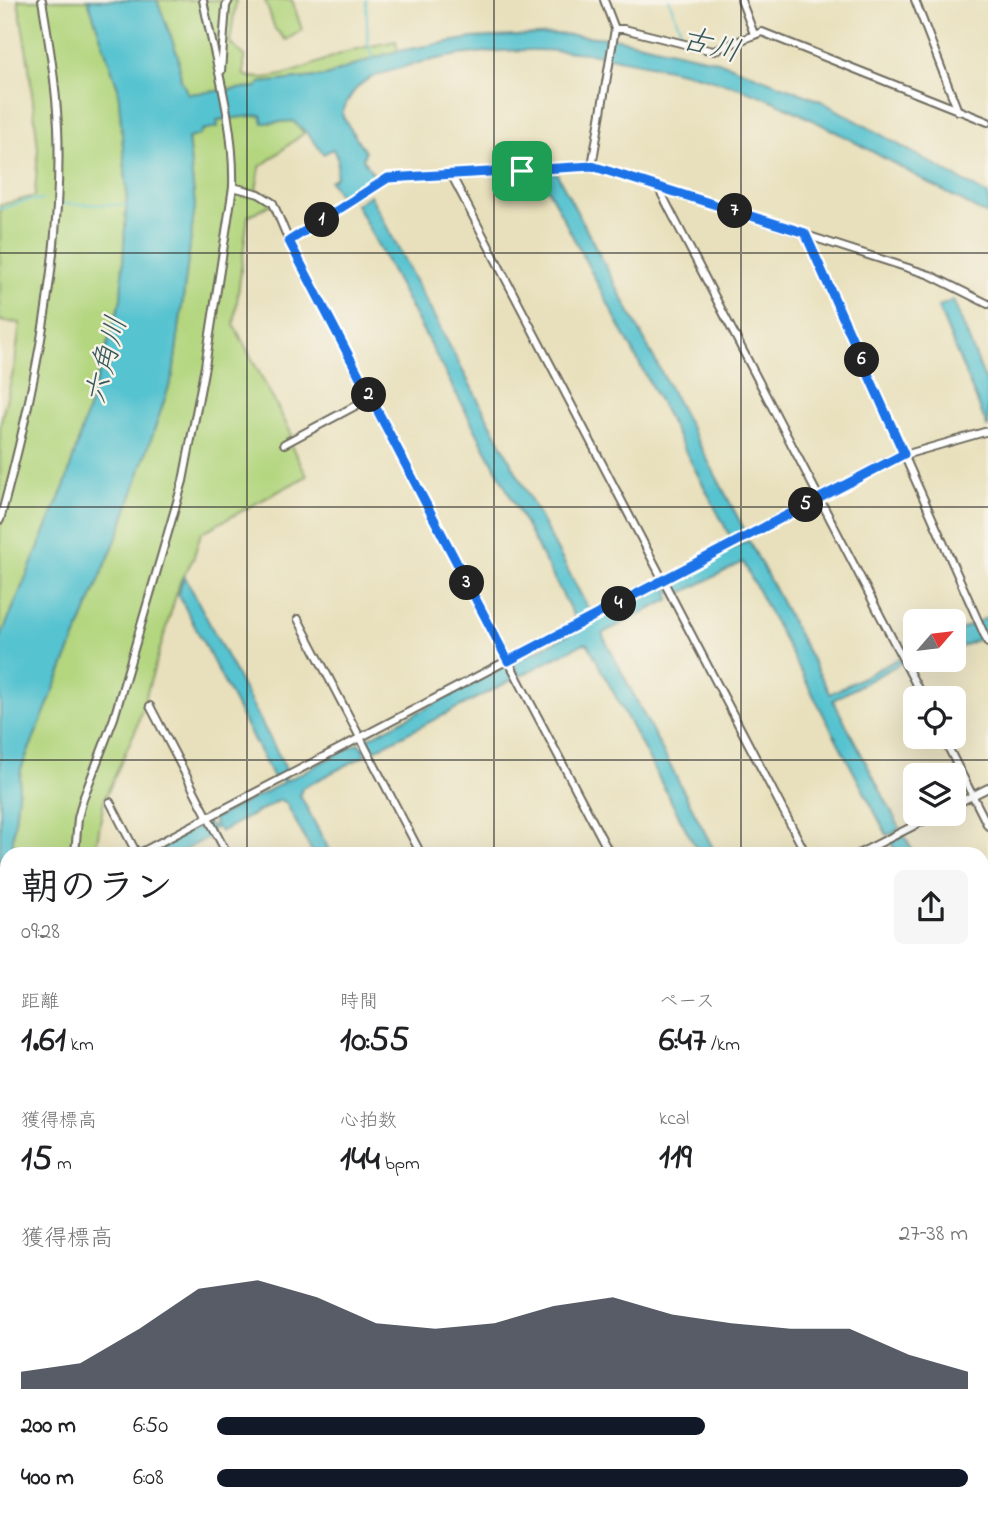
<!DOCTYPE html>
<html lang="ja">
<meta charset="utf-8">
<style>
:root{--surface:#fff;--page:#f6f6f6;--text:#202124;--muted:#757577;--accent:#111827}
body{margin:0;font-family:"Indie Flower","Klee One",sans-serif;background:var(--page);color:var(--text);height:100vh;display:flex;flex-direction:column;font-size:26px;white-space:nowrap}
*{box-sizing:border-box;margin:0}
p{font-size:23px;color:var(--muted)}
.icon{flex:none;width:38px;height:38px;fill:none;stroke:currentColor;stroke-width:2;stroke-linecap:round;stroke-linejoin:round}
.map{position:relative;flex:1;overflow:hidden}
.panel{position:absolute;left:0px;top:847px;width:989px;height:674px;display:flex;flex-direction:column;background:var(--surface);border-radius:21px 21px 0 0;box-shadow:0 7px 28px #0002}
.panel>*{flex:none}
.needle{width:46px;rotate:62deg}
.controls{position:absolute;left:903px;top:609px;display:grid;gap:14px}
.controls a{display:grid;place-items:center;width:63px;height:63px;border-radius:10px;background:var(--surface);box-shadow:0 7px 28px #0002;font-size:35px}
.pin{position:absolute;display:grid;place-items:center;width:60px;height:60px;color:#fff;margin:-30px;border-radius:14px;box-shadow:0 4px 10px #0006}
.km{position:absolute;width:35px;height:35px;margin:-18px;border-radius:50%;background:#222;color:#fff;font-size:19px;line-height:35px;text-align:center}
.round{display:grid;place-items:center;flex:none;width:74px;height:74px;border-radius:10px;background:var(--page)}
.overview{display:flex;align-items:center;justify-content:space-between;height:119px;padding:0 21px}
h1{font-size:38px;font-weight:800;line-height:52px}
.stats{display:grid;grid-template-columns:repeat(3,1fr);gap:10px;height:119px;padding:7px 21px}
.stats div{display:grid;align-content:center}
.stats b{font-size:35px;font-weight:800}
.stats small{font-size:19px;font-weight:400}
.stats p{font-size:19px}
.chart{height:196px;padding:14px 21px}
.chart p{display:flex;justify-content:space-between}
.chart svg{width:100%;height:126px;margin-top:7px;fill:var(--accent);opacity:.7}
ul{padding:0 21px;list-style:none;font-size:23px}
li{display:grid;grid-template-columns:112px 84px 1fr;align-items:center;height:52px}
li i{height:18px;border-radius:9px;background:var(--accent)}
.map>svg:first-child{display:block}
.green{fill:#b3d67f;stroke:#6f8055;stroke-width:2}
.water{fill:#57c3d0;stroke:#41777e;stroke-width:2}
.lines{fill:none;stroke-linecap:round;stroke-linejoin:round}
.stream{stroke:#57c3d0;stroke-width:2}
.minor-casing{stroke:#6d6a5e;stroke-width:10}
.minor{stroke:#fff;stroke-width:6}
.route-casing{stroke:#fff;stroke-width:14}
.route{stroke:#1a73e8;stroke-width:9}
.grid{fill:none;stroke:#2b2b2b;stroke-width:2;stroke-opacity:0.55}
.labels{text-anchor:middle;stroke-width:5;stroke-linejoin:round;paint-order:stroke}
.water-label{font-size:30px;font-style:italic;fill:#38595d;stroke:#f7f3e8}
</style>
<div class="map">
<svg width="988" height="1520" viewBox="0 0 988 1520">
<rect width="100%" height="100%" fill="#f7f3e8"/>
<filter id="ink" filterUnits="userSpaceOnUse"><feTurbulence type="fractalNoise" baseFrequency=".0143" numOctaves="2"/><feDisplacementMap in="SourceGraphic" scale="14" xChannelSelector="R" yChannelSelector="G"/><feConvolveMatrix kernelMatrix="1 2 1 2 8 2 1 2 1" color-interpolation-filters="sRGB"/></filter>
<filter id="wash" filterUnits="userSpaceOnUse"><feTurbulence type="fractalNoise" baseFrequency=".00686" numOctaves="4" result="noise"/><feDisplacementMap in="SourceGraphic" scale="28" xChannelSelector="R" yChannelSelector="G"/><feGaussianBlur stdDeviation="1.57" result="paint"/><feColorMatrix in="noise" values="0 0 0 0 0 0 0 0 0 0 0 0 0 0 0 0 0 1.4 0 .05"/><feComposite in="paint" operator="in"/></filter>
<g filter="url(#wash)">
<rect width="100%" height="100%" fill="#e8e0bc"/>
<g class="green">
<polygon points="18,0 88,0 118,88 127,193 121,299 66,482 0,639 0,425 15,364 20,323 0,321 0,205 35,196 38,148 29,66"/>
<path d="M157 0H236L230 43 244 56V75C271 86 317 62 343 53 360 47 378 45 396 41L398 51 374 58 326 76 261 83 257 87 188 94 181 80 178 56Z"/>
<polygon points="265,0 292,0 302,30 286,40 275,29"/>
<path d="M262 115 263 123 293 121 304 133 260 167 256 190 275 202 248 216 234 325 292 435 287 438 307 476 201 533 193 559 180 582 136 729 104 800 95 854H13V837L21 769 120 530 173 375 195 206 188 138 200 135C211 115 241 117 262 115Z"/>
<polygon points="0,1027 7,1039 7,1190 3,1156 0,1150"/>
<polygon points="988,1139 988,1226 982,1229 982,1140"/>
</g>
<g class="water">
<path d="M88 0H157L178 56 181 80 188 94 257 87 260 83 326 76 374 58 398 51 472 38 559 34 619 39 718 61 821 101 988 195V215C919 179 853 138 782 105 734 82 681 71 629 61 615 59 602 54 587 53 525 46 453 51 393 70 370 77 359 80 347 102 344 108 342 110 343 117L365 152 363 159 376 178V182L343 201 330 181 336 177 338 160 333 149 323 154C315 141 306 130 293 121L263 123 261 115 217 120 218 127 202 130 200 135 188 138 195 206 173 375 120 530 21 769 13 837V854H7V1039L0 1027V639L66 482 121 299 127 193 118 88Z"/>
<polygon points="556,172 746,533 740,537 744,543 749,541 830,694 898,659 907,657 906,655 915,650 915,660 933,660 913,669 908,659 833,700 900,828 895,831 899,838 904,835 914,854 897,854 891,843 896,839 893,833 887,835 743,562 676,596 673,591 668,594 670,599 603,633 603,636 716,854 699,854 588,644 584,643 520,676 517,671 511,674 514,679 371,752 369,748 363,750 366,755 302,788 300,795 331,854 313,854 286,803 280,800 220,832 217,827 211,830 213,835 177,854 146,854 207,822 210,827 215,824 213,819 283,783 279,776 274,779 178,594 184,575 287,771 282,774 286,781 359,743 362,748 367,745 365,740 507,666 510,671 516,668 513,663 585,626 582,620 577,622 356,204 370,195 591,614 585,617 589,624 663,585 666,590 671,587 669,582 741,544 737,538 732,540 540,174"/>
<polygon points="953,300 988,387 988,428 938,307"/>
<polygon points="988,617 988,635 954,650 954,633"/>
<polygon points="988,1226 988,1339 982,1342 982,1229"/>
</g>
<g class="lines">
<g class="stream">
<polyline points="366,0 368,45 373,58"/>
<polyline points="669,0 685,41"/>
<polyline points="62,204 128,205"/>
<polyline points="0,209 29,200 42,200"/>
<polyline points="0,1159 7,1207"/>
<polyline points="276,1514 278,1520"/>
<polyline points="435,1514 437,1520"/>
<polyline points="647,1514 649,1520"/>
<polyline points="538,1520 541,1514"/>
<polyline points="600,1520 622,1514"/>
</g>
</g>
</g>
<g filter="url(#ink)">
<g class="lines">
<g class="minor-casing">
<g id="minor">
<polyline points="741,0 754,34"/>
<polyline points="915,0 958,111"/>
<polyline points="615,29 624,29 713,51 762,32 988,122"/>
<polyline points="221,71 226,6 229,0"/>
<polyline points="592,166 615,29 604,0"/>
<polyline points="452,176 806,854"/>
<polyline points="233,187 259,194 273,203 289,241 370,398 610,854"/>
<polyline points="658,187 923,698"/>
<polyline points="805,233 988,643"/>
<polyline points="289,241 389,178 592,166 930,275 988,304"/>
<polyline points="284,444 370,398"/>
<path d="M0 520C33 399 63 252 58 127 56 84 49 42 42 0"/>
<polyline points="298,619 421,854"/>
<polyline points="150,706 227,854"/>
<polyline points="943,737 988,826"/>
<polyline points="110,802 137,854"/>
<polyline points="954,805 988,788"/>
<path d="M75 854 78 818 83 799 114 718 183 481 205 366 233 187C235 124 215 61 203 0"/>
<polyline points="138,854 894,458 988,431"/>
<polyline points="858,854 937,814"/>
<polyline points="0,1084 7,1098"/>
<polyline points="982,1165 988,1164"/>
<polyline points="0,1340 7,1336"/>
<polyline points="982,1375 988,1372"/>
<polyline points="145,1514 147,1520"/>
<polyline points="360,1514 362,1520"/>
<polyline points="571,1514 576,1520"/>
<polyline points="732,1514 734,1520"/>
<polyline points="947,1514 950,1520"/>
<polyline points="48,1520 65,1514"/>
</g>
</g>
<use href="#minor" class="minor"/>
</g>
</g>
<g class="lines" filter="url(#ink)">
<g class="route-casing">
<polygon id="route" points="592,166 805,233 904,454 508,661 289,241 388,178"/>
</g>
<use href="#route" class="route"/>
</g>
<path class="grid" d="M247 0V854M494 0V854M741 0V854M0 253H988M0 507H988M0 760H988M0 1013H7M982 1013H988M0 1267H7M982 1267H988M247 1514V1520M494 1514V1520M741 1514V1520"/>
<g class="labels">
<g class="water-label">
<text transform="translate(711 44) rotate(15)" y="10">古川</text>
<text transform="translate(105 360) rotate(-75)" y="10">六角川</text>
</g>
</g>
</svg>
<div class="controls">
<a><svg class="needle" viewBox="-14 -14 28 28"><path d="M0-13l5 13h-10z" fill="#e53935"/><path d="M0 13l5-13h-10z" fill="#757577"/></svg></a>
<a><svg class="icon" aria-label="locate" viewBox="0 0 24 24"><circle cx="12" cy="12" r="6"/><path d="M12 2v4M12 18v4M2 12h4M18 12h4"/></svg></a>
<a><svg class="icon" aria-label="layers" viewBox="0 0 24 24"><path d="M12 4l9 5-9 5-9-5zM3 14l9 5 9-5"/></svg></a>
</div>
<div class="pin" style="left:522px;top:171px;background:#1e9e55"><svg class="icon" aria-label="arrive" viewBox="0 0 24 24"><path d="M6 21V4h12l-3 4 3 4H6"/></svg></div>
<b class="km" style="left:322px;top:220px">1</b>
<b class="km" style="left:369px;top:395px">2</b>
<b class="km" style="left:467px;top:583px">3</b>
<b class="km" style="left:619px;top:604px">4</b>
<b class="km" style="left:806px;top:505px">5</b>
<b class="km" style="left:862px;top:360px">6</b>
<b class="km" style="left:735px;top:211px">7</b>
<section class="panel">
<div class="overview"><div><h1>朝のラン</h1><p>09:28</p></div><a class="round"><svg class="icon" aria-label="share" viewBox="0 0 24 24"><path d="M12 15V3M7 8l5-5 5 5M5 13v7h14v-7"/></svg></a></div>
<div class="stats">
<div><p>距離</p><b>1.61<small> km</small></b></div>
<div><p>時間</p><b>10:55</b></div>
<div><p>ペース</p><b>6:47<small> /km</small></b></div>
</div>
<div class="stats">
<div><p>獲得標高</p><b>15<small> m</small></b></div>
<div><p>心拍数</p><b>144<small> bpm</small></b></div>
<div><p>kcal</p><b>119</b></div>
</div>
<div class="chart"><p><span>獲得標高</span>27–38 m</p>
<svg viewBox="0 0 160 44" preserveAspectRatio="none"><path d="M0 44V38L10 35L20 23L30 9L40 6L50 12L60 21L70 23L80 21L90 15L100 12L110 18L120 21L130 23L140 23L150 32L160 38V44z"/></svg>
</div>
<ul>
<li><b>200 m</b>6:50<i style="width:65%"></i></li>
<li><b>400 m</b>6:08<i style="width:100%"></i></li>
</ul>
</section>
</div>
